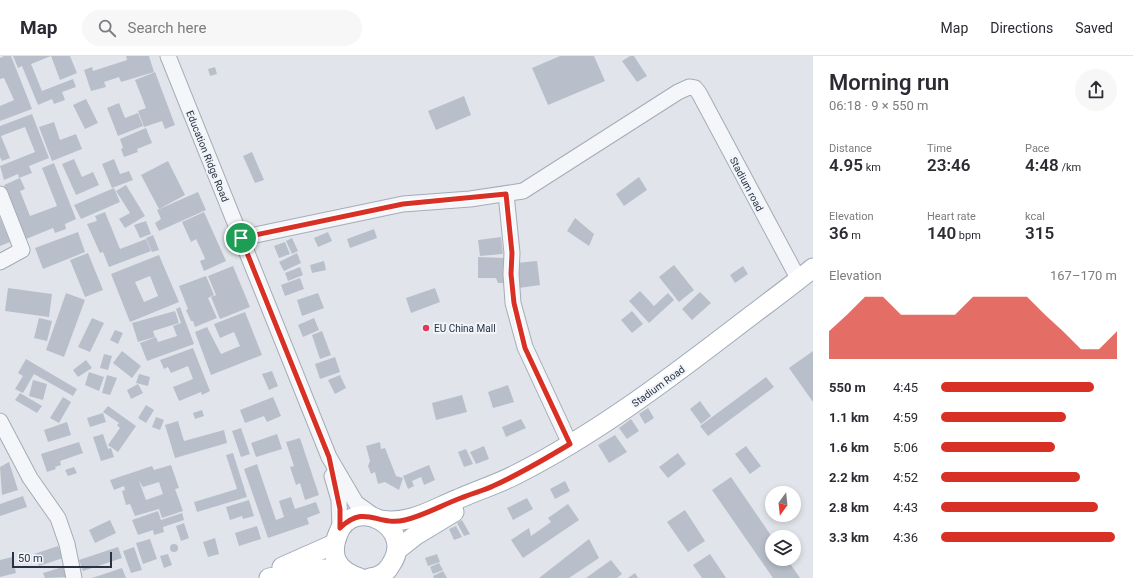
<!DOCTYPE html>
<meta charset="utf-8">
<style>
:root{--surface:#fff;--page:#f7f7f7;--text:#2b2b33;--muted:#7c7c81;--line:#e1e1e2;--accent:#d93025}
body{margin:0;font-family:Roboto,sans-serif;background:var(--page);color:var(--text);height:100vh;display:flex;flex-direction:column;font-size:15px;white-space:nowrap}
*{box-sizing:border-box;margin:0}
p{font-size:13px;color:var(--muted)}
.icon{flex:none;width:22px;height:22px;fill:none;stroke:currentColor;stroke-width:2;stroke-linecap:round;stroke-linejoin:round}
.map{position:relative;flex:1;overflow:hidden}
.details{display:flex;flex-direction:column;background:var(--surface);width:320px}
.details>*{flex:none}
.needle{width:26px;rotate:195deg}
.controls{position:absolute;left:765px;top:430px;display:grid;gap:8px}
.controls a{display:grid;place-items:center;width:36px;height:36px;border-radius:50%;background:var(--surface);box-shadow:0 2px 6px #0003;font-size:20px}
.scale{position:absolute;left:12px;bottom:10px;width:100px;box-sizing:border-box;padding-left:4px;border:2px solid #273345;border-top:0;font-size:11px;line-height:14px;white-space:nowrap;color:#273345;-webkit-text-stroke:3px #f1f4f8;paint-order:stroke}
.pin{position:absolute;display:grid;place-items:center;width:34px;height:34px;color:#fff;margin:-17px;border:2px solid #fff;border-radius:50%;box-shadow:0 1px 4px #0007}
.round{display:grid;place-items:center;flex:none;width:42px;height:42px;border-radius:21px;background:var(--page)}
.head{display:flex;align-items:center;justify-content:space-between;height:68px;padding:0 16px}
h1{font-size:22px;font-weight:600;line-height:30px}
.metrics{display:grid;grid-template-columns:repeat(3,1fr);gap:6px;height:68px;padding:4px 16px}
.metrics div{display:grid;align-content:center}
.metrics b{font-size:17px;font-weight:600}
.metrics small{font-size:11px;font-weight:400}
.metrics p{font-size:11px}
.chart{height:112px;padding:8px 16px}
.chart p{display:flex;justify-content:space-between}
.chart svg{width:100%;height:72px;margin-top:4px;fill:var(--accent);opacity:.7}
ul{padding:0 16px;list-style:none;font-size:13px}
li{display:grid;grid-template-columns:64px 48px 1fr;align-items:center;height:30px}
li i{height:10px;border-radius:5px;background:var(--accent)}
header{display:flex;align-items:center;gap:24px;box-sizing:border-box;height:56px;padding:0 20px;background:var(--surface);border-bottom:1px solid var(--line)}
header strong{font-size:19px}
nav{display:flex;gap:22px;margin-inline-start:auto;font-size:14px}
.search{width:280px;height:36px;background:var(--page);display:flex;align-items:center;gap:10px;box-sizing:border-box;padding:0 14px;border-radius:22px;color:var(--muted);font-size:15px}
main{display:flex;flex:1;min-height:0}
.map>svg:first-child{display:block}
.building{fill:#b8bfca;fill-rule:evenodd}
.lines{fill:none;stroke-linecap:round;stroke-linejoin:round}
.minor-casing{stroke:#a5acb6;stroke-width:17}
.major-casing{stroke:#9faab9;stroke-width:21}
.minor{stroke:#f4f6f9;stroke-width:15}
.major{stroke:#fff;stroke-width:19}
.route-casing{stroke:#fff;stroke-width:8}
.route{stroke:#d93025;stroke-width:5}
.poi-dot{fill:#de3957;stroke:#f1f4f8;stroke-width:1.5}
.labels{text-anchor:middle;stroke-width:4;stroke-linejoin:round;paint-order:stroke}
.street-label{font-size:10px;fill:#273345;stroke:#f1f4f8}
.poi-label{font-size:10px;fill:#273345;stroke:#f1f4f8;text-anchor:start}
</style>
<header>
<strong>Map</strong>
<div class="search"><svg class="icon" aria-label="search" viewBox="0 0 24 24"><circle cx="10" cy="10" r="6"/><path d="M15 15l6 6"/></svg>Search here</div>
<nav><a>Map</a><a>Directions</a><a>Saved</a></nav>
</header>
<main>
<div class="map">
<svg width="813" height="522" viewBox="0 0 813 522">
<rect width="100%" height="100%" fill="#e1e5eb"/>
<g class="building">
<polygon points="4,0 11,0 32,53 0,65 0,50 14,44 4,22 0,23 0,2"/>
<polygon points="13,0 70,0 77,17 60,24 51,0 31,8 42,35 73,23 76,31 62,36 65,44 54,48 52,43 38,49 22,10 18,12"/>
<polygon points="126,0 149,0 154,16 121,26 119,21 104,26 106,31 91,35 84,14 92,11 93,15 127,4"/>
<polygon points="560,0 594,0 605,25 548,49 532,12"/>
<polygon points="630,0 634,0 647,20 637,26 622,5"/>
<polygon points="215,11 217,18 210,20 208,13"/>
<polygon points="155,16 175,69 165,73 162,65 144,71 138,55 146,52 135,24"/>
<polygon points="464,40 471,59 436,74 428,55"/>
<polygon points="86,43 98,67 85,73 73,49"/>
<polygon points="119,47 125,62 138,57 143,70 118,80 107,52"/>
<polygon points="32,58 49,102 29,110 32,117 19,122 18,118 4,124 0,110 35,96 25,71 1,80 10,102 2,105 0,101 0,70"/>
<polygon points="54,66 60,84 76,78 82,93 52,105 39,71"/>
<polygon points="146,72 152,87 137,93 138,96 124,101 121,93 123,92 120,83"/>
<polygon points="252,96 264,124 255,127 243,100"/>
<polygon points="74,103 82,121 93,116 99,129 76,139 62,108"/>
<polygon points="114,103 120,118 129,115 133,124 112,132 102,108"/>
<polygon points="168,105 185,139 159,153 141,119"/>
<polygon points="54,107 76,163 65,168 66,173 55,177 53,172 26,183 4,129 20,122 25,133 20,135 30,160 57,150 42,112"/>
<polygon points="639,121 647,134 624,150 616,138"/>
<polygon points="126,129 145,160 125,172 119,163 130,157 116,135"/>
<polygon points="114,132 120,146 81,163 74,149"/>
<polygon points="198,136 206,154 159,175 155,167 161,163 157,154"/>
<polygon points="105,156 120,193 146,183 151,195 109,211 103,196 100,197 87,168 97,165 95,160"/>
<polygon points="204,156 226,205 204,215 200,205 205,203 204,200 196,183 191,186 182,166"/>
<polygon points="0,162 10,186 0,190"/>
<polygon points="575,162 594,178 589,190 567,175"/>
<polygon points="146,165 151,178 140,182 134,169"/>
<polygon points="374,173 377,182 350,192 347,183"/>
<polygon points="78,176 85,196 43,213 35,192"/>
<polygon points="328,176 332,185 318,191 314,182"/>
<polygon points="153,179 159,194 152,196 146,182"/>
<polygon points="501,181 503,198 480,200 478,184"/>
<polygon points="292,182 298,195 292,198 286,185"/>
<polygon points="285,186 290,198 279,202 274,190"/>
<polygon points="88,197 103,234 85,241 70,204"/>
<polygon points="297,197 301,207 284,215 279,206"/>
<path d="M159 199 179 246 130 266 111 218ZM150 220 158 240 144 246 135 226Z"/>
<polygon points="478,201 505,202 505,227 498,227 496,222 478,222"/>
<polygon points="324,205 326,214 312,217 310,209"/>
<polygon points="537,205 540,229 519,232 516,207"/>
<polygon points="674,209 694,234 679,246 659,221"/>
<polygon points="233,210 250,251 220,263 211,241 216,239 208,220"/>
<polygon points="743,210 748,218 735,227 730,219"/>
<polygon points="300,211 303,219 288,225 285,217"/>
<polygon points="206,220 214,239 208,242 217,262 195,271 193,265 191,265 186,254 188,253 179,230"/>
<polygon points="300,222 304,233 285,240 281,229"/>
<polygon points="8,232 52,238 49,261 5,255"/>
<polygon points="435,232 440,246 411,257 406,242"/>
<polygon points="640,235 654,250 668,237 674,244 649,267 629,245"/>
<polygon points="700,236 711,247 692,264 682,253"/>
<polygon points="66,237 85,244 64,301 46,294"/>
<polygon points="318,237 324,252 302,260 297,244"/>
<polygon points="180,251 194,288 147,305 140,287 156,281 158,286 177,280 173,270 181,267 176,253"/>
<polygon points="175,255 179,267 153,275 155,281 138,286 132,267"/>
<polygon points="632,255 643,268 632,277 621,264"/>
<polygon points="245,256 262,299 211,319 195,276 207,271 221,298 240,290 234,276 220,282 214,268"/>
<polygon points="39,262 52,265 47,285 34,282"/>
<polygon points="92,262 104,267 90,296 78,291"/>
<polygon points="314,262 319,274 303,281 298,269"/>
<polygon points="115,274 123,277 118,288 110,284"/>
<polygon points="322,275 331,299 320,303 312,279"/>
<polygon points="193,292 210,335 202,339 201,336 179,345 173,331 193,323 188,310 171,317 168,311 164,313 160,304"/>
<polygon points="122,295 141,310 132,322 113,307"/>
<polygon points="813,295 813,346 789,312"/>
<polygon points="104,298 112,300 108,314 100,312"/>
<polygon points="335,301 340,316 320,323 315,308"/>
<polygon points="26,303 77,333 73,340 34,318 23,337 15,333 23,320 18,317"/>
<polygon points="86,304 92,312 78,321 73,314"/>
<polygon points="272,315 278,330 269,334 262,318"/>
<polygon points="89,316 104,321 99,335 85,329"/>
<polygon points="139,318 150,321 148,330 136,327"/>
<polygon points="107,319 117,322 110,339 102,337"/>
<polygon points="340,319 346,332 335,338 328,324"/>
<polygon points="766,321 774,331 708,380 700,370"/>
<polygon points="33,324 47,328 43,344 29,340"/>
<polygon points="138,328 143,337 131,343 127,334"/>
<polygon points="508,329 514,346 493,352 488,336"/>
<polygon points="20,337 42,350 37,357 15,344"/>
<polygon points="462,339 467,356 436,364 432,347"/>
<polygon points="63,341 71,346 59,367 50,362"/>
<polygon points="273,341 281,360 267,366 264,360 245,367 240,354"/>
<polygon points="700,345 711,360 701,368 690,353"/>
<polygon points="146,349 154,354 146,367 138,362"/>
<polygon points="108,350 136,370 118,396 108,389 120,372 117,369 119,367 103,356"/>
<polygon points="648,352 654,362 645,368 639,358"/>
<polygon points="202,354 204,360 195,363 193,357"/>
<polygon points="103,357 106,366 90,371 87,362"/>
<polygon points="156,361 164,364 160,374 152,371"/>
<polygon points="521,363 526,372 506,381 502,371"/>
<polygon points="631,363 639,375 627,383 619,372"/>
<polygon points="178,365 184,385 224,374 227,387 175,402 165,369"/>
<polygon points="67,366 71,379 48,386 44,374"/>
<polygon points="241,372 250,398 241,401 232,375"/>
<polygon points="103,378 108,393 111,392 114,401 101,405 93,381"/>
<polygon points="277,378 282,393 256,401 251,387"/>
<polygon points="615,379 627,396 609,407 598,389"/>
<polygon points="300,382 319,439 305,444 300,427 296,429 290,411 294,410 286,386"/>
<polygon points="79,386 83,397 60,405 61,409 55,411 56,413 47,416 41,398"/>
<polygon points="380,386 381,393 385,392 396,420 403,422 399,434 385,426 378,428 375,416 371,418 368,410 370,405 366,390"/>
<polygon points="484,390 489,403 476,408 470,396"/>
<polygon points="746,390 761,410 750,418 735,398"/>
<polygon points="466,393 473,408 464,411 458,396"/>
<polygon points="233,397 247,441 197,456 194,446 237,433 226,399"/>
<polygon points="678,397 686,408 668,422 659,411"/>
<polygon points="9,406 18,434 2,439 0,411"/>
<polygon points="257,408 276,464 284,461 279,445 291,441 295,453 316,446 320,457 307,462 309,468 268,482 244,413"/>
<path d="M171 409 179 432 175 433 183 455 162 462 159 453 135 460 130 448 126 449 122 435 125 434 124 430 114 434 110 424 152 410 154 414ZM139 425 143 431 159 426 163 438 146 444Z"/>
<polygon points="429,409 435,424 424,429 421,421 412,425 414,430 408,433 403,420"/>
<polygon points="74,411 77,417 68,420 65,414"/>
<polygon points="731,421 772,481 772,503 787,503 800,522 773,522 712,434"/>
<polygon points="565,425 570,435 555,443 550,433"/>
<polygon points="23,440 27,451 0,460 0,448"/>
<polygon points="527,442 533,453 513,464 507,452"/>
<polygon points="249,444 254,460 243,463 242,460 230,464 226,451"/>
<polygon points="568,448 579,464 523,502 511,484 529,472 531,480 551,466 548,462"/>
<polygon points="685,454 705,485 688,496 667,466"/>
<polygon points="158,455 161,464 182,457 184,464 163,471 164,476 154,479 153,474 138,479 132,464"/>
<polygon points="110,464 116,477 95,487 89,474"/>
<polygon points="462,464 470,478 464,480 457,467"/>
<polygon points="184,467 189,482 181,485 176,470"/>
<polygon points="257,470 261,483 239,490 235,477"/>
<polygon points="456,470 462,481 454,484 449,473"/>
<polygon points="215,482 219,498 208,501 203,486"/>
<polygon points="150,483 157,503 143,508 136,487"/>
<polygon points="589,483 599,502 569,522 539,522"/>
<circle cx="174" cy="492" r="4"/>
<polygon points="58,490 63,502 39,510 34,498"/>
<polygon points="118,491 122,502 83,515 79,504"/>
<polygon points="134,491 142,514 131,517 123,495"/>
<polygon points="168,498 172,509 164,512 160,500"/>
<polygon points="437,498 440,506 428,510 425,502"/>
<polygon points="710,498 726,522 702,522 693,509"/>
<polygon points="12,501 16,517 0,521 0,504"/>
<polygon points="611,504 622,518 617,522 586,522"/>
<polygon points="439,507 443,514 433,518 430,511"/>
<polygon points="66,510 69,521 45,522 43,517"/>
<polygon points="122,512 126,522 92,522"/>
<polygon points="443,515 447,522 434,522 433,520"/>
<polygon points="635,517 638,522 628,522"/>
</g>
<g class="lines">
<g class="minor-casing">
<g id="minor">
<polyline points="168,0 329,401 356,447 377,462"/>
<polyline points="0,138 22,194 0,206"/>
<polyline points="506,138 512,197 511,218 513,247 525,291 570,388"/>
<polyline points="241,182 403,148 470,143 523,135 678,36 689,31 695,32 699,37 799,224"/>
<polyline points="0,365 30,422 58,462 67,488 74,522"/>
<polyline points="332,420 339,444 340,472"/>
</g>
</g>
<g class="major-casing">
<g id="major">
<path d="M381 464C409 469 433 453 458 443 478 434 498 428 517 418 594 379 663 327 731 275 758 254 786 234 813 212"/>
<polyline points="397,494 416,479 454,456"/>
<polyline points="282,511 334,488"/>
<polyline points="269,522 325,513 350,519"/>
<path d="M360 522C337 515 329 500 338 478 353 438 418 471 390 510 386 517 378 521 370 522"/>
</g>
</g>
<use href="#minor" class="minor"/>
<use href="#major" class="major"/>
</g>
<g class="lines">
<g class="route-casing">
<path id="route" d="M506 138 512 197 511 218 514 247 525 292 570 388C545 403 520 418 493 430 483 435 472 437 461 442 442 449 425 459 405 464 377 471 366 447 340 472V453L329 401 241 182 403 148Z"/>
</g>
<use href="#route" class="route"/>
</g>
<circle class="poi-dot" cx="426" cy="272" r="4"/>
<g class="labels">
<g class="street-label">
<text transform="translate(208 100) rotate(68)" y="4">Education Ridge Road</text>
<text transform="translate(747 128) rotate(62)" y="4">Stadium road</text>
<text transform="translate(658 330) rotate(-36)" y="4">Stadium Road</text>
</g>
<g class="poi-label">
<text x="434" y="276">EU China Mall</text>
</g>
</g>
</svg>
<div class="controls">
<a><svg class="needle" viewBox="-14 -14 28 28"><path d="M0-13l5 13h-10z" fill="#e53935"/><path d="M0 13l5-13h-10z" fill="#7c7c81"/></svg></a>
<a><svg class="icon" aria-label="layers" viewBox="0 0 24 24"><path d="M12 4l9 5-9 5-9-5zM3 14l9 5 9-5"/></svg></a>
</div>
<div class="scale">50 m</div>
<div class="pin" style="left:241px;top:182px;background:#1e9e55"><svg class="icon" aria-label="arrive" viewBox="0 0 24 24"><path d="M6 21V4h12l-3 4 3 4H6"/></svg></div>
</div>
<section class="details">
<div class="head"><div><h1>Morning run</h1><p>06:18 · 9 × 550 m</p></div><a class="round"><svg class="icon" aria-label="share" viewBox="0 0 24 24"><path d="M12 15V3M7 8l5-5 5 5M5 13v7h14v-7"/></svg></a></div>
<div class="metrics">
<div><p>Distance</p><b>4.95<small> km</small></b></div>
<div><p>Time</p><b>23:46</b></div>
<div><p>Pace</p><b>4:48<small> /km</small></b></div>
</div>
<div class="metrics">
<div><p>Elevation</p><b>36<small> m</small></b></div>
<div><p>Heart rate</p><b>140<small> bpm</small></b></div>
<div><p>kcal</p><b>315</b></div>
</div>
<div class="chart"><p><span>Elevation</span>167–170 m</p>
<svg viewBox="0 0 160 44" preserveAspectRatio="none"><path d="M0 44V27L10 17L20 6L30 6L40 17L50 17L60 17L70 17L80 6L90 6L100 6L110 6L120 17L130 27L140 38L150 38L160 27V44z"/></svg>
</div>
<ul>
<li><b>550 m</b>4:45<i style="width:87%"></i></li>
<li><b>1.1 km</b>4:59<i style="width:71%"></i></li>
<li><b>1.6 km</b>5:06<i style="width:65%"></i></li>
<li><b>2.2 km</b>4:52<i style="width:79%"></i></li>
<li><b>2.8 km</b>4:43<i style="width:89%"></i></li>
<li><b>3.3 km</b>4:36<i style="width:99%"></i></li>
</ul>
</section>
</main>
